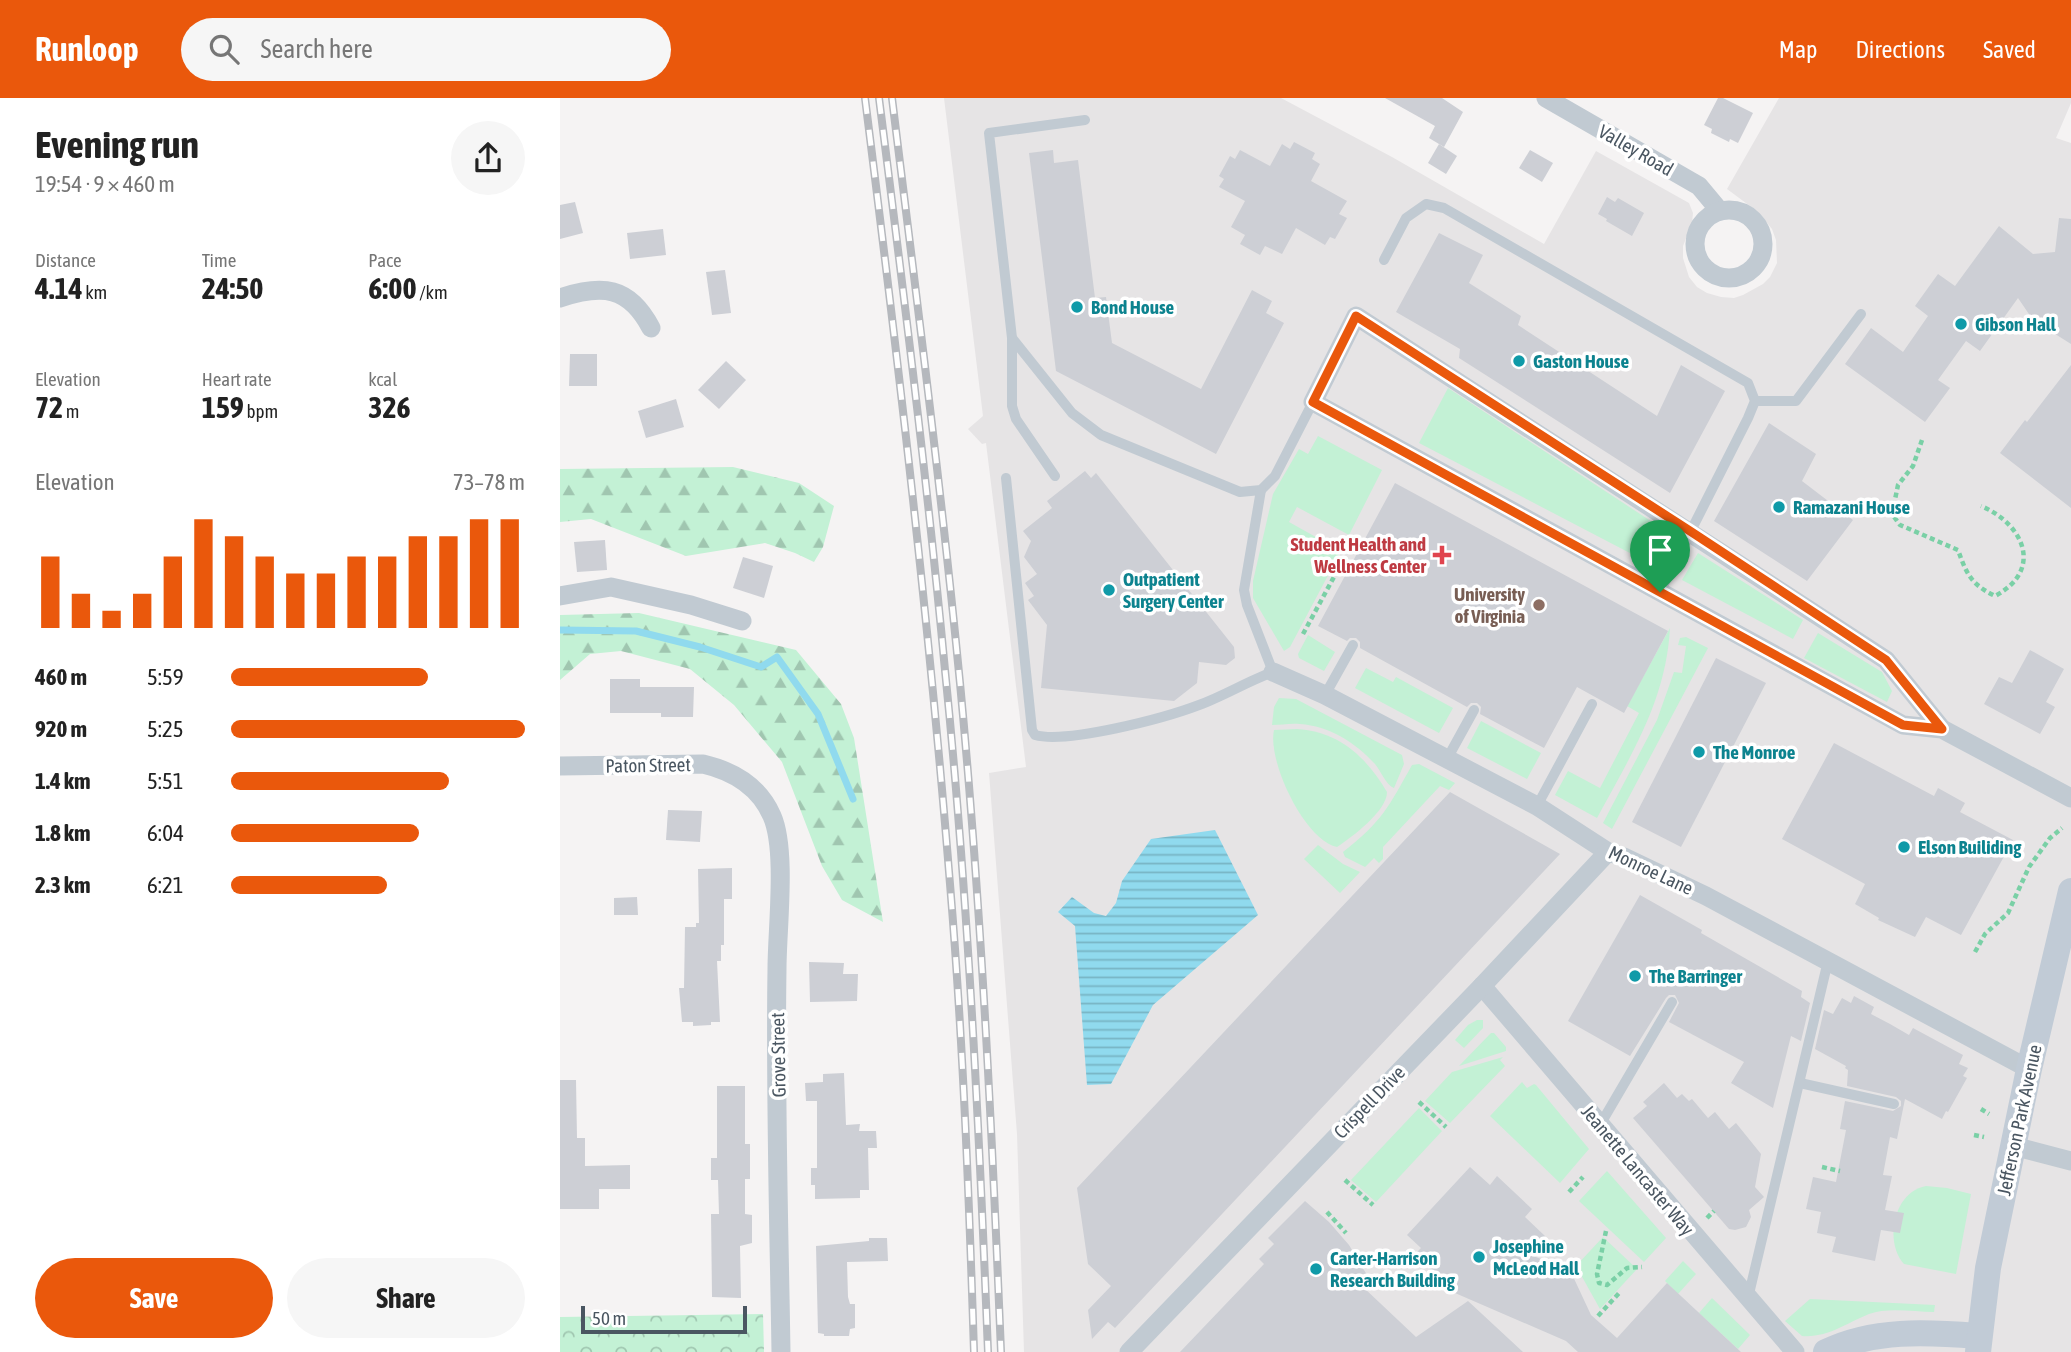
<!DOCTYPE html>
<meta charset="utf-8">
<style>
:root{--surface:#fff;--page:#f6f6f6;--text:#222;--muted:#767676;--accent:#ea580c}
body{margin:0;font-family:"Asap Condensed",sans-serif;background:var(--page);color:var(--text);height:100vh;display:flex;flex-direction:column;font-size:26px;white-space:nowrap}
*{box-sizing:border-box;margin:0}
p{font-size:23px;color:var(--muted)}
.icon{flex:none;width:38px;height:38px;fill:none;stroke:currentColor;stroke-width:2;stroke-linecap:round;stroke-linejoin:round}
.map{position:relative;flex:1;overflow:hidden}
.drawer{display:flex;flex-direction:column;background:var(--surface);width:560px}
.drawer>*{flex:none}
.scale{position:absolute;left:21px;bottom:18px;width:166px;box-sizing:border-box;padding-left:7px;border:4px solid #4a5661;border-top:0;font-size:19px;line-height:24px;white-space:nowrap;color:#4a5661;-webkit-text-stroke:5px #fff;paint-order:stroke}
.pin{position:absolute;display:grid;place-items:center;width:60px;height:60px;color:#fff;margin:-72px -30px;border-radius:50% 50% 50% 0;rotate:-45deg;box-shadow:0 0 7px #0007}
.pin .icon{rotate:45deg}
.round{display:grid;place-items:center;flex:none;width:74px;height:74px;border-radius:37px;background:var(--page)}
.head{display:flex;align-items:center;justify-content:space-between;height:119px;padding:0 35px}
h1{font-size:38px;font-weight:700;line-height:52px}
.stats{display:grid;grid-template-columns:repeat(3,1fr);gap:10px;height:119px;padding:7px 35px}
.stats div{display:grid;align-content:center}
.stats b{font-size:30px;font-weight:700}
.stats small{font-size:19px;font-weight:400}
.stats p{font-size:19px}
.chart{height:196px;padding:14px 35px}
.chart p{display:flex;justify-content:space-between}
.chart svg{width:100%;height:126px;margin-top:7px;stroke:var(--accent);stroke-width:6}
.action{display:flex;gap:14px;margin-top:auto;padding:14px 35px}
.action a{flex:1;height:80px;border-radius:42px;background:var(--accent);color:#fff;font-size:28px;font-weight:700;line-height:80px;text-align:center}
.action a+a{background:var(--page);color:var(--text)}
ul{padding:0 35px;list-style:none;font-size:23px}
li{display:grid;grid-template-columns:112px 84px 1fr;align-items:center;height:52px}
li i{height:18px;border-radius:9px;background:var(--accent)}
header{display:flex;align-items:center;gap:42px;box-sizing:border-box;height:98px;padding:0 35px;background:var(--accent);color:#fff}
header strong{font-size:33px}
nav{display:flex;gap:38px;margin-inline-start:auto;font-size:24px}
.search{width:490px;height:63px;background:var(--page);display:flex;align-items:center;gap:18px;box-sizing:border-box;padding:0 24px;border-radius:38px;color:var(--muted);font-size:26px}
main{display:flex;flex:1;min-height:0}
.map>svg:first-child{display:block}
.education{fill:#e6e4e5}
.green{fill:#c3f1d5}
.forest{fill:url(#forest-firs)}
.park{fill:url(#park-crowns)}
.water{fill:url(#water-rules)}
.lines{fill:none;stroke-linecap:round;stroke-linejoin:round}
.stream{stroke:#90daee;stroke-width:7}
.building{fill:#cdcfd5}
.path{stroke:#7ad0a6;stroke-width:4.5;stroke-dasharray:5 3.5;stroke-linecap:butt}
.lane{stroke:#c1cad2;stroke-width:10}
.street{stroke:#c1cad2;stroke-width:19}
.secondary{stroke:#c1cbd6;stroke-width:26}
.rail-casing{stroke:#b5b8bd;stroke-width:8}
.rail{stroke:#fff;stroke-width:5;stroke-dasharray:16;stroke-linecap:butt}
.route-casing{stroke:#fff;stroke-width:14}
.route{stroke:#ea580c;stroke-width:9}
.culture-dot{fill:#0f9aa8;stroke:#fff;stroke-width:2.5}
.health-dot{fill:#e0444e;stroke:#fff;stroke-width:2.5}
.education-dot{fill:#8d6e63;stroke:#fff;stroke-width:2.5}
.labels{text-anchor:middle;stroke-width:7;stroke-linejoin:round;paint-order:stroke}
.street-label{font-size:19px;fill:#4a5661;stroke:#fff}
.culture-label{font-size:19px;font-weight:bold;fill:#0d838f;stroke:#fff;text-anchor:start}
.health-label{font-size:19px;font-weight:bold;fill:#be3a42;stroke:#fff;text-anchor:end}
.education-label{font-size:19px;font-weight:bold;fill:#785e54;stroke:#fff;text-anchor:end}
</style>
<header>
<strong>Runloop</strong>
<div class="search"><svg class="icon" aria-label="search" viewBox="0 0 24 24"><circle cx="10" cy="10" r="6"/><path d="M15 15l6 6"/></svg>Search here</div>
<nav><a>Map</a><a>Directions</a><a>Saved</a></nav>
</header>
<main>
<section class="drawer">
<div class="head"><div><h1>Evening run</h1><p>19:54 · 9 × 460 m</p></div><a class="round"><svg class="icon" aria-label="share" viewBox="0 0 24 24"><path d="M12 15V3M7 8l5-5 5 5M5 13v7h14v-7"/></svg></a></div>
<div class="stats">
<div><p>Distance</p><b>4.14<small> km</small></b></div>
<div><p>Time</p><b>24:50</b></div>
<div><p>Pace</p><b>6:00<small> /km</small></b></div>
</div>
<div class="stats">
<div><p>Elevation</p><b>72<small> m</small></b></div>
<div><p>Heart rate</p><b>159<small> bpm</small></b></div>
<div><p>kcal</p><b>326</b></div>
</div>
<div class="chart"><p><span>Elevation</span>73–78 m</p>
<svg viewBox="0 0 160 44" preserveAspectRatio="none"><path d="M5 44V19M15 44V32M25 44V38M35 44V32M45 44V19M55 44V6M65 44V12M75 44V19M85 44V25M95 44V25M105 44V19M115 44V19M125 44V12M135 44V12M145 44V6M155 44V6"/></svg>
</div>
<ul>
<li><b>460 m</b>5:59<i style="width:67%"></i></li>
<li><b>920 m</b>5:25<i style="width:100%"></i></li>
<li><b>1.4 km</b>5:51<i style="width:74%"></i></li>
<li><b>1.8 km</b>6:04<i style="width:64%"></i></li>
<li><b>2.3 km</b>6:21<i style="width:53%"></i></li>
</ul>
<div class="action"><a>Save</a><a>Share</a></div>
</section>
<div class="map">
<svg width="1511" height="1254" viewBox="0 0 1511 1254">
<defs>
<pattern id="forest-firs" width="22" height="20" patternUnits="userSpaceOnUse" patternTransform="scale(1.75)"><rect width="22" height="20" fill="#c3f1d5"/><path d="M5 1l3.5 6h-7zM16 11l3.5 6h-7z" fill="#a0c6b0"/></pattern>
<pattern id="park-crowns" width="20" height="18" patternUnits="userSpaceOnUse" patternTransform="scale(1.75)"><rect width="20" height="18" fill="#c3f1d5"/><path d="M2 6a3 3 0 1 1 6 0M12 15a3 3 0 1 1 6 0" fill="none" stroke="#a0c6b0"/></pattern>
<pattern id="water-rules" width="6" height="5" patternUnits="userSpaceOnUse" patternTransform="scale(1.75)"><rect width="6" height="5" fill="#90daee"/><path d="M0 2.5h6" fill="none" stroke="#78b4c4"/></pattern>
</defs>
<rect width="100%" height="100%" fill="#f5f3f3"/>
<polygon class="education" points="384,0 721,0 832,59 984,146 1036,53 1129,105 1133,115 1132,125 1123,148 1123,160 1129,179 1137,189 1147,195 1161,199 1174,200 1183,197 1203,186 1210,179 1217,165 1216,142 1212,131 1198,114 1167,91 1219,0 1511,0 1511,5 1496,40 1511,45 1511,1254 464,1254 457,1036 429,675 466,669 426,345 422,346 408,331 423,318"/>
<g class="green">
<polygon points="888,290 1106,433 1089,465 859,345"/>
<polygon points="758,338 822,372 789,437 737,409 729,424 781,453 730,549 724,553 693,500 693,483 713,396 739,351 748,356"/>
<polygon points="1138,455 1243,522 1233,541 1122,482"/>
<path d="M1110 530C1106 603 1071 657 1037 720L995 697 1008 673 1040 690 1079 615 1067 608Z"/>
<polygon points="1258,535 1322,574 1332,593 1327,604 1244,560"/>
<polygon points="748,537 775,554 764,573 739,560 738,556"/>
<polygon points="1126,539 1148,550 1052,731 1043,725 1097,622 1114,574 1122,575 1126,548 1118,547 1120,540"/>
<polygon points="806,570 833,584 836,579 893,610 879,635 795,590"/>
<path d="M719 600 736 601 842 657 844 666 834 690C826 687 821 673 815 666 795 644 769 628 740 626 730 625 722 627 712 627L714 609Z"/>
<polygon points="921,623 981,655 967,681 907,650"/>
<path d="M737 631C780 634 806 659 827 694 827 713 792 739 777 749 745 743 707 663 714 632Z"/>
<path d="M859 666 895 685 889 692 880 688 823 749V761L819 765 814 760 805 769 785 759 783 754C822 724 829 708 852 667Z"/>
<polygon points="758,747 783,766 800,774 780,795 744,761"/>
<polygon points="917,922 923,922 923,930 904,950 895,942 908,927"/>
<polygon points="931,935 934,935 946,949 946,953 899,968"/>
<polygon points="943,959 940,962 945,968 890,1025 865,1003 892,974"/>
<polygon points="962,984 967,990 974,986 976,987 1029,1051 1000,1085 930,1018"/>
<polygon points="859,1010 882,1033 816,1104 791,1082"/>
<polygon points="1047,1073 1106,1140 1084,1164 1019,1103"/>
<path d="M1366 1088 1387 1090 1411 1096 1396 1176 1344 1166C1324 1144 1333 1094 1366 1088Z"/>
<polygon points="1043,1139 1077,1171 1040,1211 1016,1168"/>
<polygon points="1123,1163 1136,1176 1118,1196 1105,1183"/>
<polygon points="1152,1200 1190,1237 1178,1251 1139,1215"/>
<path d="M1250 1201 1375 1207 1374 1214C1354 1214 1328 1209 1309 1216 1286 1225 1268 1240 1242 1238L1225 1223Z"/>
</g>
<g class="forest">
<polygon points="173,369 239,385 274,408 263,449 254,464 235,455 205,445 126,458 31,421 0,424 0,371"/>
<polygon points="79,515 236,552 281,606 294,640 323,824 282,802 262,768 222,664 174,607 130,571 61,553 30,556 0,582 0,517"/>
</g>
<polygon class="park" points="203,1216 204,1254 0,1254 0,1219"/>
<polygon class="water" points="655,732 698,817 593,907 551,986 527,987 515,828 498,814 512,799 534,815 546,818 556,805 562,783 591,741"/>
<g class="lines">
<polyline class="stream" points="0,532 76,533 140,549 201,569 217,559 258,616 293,701"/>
</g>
<g class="building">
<polygon points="825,0 882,0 903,14 884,49 869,40 875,28"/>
<polygon points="1158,0 1163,0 1193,15 1178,45 1170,41 1169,44 1151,35 1152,31 1144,27"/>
<polygon points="734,44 755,55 752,61 760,66 751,83 787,103 779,116 787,120 775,141 770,139 765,147 736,130 722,156 705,148 700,157 680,146 685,137 671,129 685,103 659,89 664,81 659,78 670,58 675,61 680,52 710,68 722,46 730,51"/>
<polygon points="879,46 897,58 886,76 868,65"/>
<polygon points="493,52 494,65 518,62 535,200 546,199 552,245 641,291 692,192 712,203 706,215 724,225 656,356 496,273 469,55"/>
<polygon points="970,52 993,65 982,84 959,70"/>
<polygon points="1047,99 1055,104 1058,100 1084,115 1072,138 1046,123 1047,121 1038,116"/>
<polygon points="15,104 23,135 0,141 0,107"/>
<polygon points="1499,120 1511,121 1511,246 1473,222 1458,200 1420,253 1406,243 1378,282 1390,290 1365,324 1285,266 1311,230 1343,254 1368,218 1355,208 1378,176 1395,188 1439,128 1473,156 1495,154"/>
<polygon points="103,131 106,157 70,161 67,135"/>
<polygon points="879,135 923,157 909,185 961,218 958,227 1097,318 1121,267 1165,293 1110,395 899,260 900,251 836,214"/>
<polygon points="165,172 171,215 152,217 146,174"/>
<polygon points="10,256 37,256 37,288 9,288"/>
<polygon points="166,263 186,282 159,311 138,292"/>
<polygon points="1511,267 1511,410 1440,355 1465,322 1467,324"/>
<polygon points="116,301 124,329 86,340 78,313"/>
<polygon points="1209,325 1256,356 1242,383 1293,422 1247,483 1154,423"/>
<polygon points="525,373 531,380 536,375 674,549 675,560 666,567 639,564 637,585 614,603 481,590 487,527 468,502 474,498 465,485 477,476 464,459 471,443 463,433 492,410 487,403"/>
<polygon points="835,385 1108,533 1064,615 1017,589 984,650 920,616 921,609 917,605 911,605 907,609 800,550 800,544 796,540 790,540 787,543 758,528"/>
<polygon points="45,442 47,472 17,474 14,444"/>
<polygon points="183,459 213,468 204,500 173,490"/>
<polygon points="1470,552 1504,571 1486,604 1495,609 1480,636 1424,606 1439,579 1452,585"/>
<polygon points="1156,560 1206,585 1121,749 1072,724"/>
<polygon points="50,581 80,581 80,589 134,589 133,619 101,619 101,615 50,615"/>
<polygon points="1274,645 1374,698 1378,690 1405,705 1400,714 1453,742 1401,837 1366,819 1355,839 1318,822 1319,820 1295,806 1305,786 1222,741"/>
<polygon points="890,694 1000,756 555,1230 548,1224 532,1241 528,1212 551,1188 528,1166 517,1090"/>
<polygon points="108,712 142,713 140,744 106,742"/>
<polygon points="172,770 172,801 164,801 164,847 161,847 161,863 157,863 160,924 151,924 151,927 133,928 133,924 122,924 119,890 124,890 125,829 136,829 136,825 139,825 138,771"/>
<polygon points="1080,797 1142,832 1141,835 1242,893 1241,899 1250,905 1241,943 1231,938 1213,1010 1171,985 1184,964 1109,924 1119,905 1115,897 1109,897 1106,900 1070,958 1008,923"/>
<polygon points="77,799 78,817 54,817 54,800"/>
<polygon points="249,864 284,865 283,876 298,876 297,903 250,904"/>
<polygon points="1294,898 1314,909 1311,916 1330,926 1349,937 1353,930 1403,957 1399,966 1408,970 1403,978 1407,980 1388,1014 1386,1013 1382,1021 1345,1001 1337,1041 1330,1039 1323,1077 1332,1078 1325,1112 1344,1115 1340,1135 1321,1132 1315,1163 1272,1154 1276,1139 1257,1135 1261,1114 1246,1111 1253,1079 1276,1084 1286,1032 1280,1031 1285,1003 1333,1013 1341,1008 1341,1003 1336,999 1287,988 1288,972 1285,970 1286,968 1255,951 1264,912 1273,916 1282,900 1291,905"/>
<polygon points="284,975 286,1027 300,1026 299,1033 316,1033 317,1050 308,1050 309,1092 300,1092 300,1100 255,1101 255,1087 251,1087 251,1070 257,1070 257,1003 246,1003 245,985 263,984 263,976"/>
<polygon points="0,982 16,982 17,1040 25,1040 25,1068 70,1067 70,1091 39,1091 39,1111 0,1111"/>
<polygon points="1104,985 1117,1000 1122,996 1129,1003 1132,1001 1148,1020 1155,1014 1169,1031 1176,1025 1201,1056 1195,1089 1204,1099 1189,1112 1191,1119 1186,1129 1175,1132 1169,1131 1073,1020 1087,1008 1083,1004"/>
<polygon points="157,988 185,988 185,1046 190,1046 190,1081 185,1081 185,1116 192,1117 192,1145 180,1148 181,1200 152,1199 151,1116 159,1116 158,1082 151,1082 151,1060 157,1060"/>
<polygon points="910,1069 930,1087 937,1078 972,1111 965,1119 985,1138 968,1156 1010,1172 1031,1217 1057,1240 1107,1185 1181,1254 1018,1254 1006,1243 895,1195 854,1157 861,1150 847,1137"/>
<polygon points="745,1103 769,1124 789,1147 810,1182 803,1189 856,1239 908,1203 963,1254 620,1254 704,1166 699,1161 714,1146 708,1140"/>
<polygon points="309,1140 327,1140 328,1163 287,1164 288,1199 290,1206 295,1206 295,1230 290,1231 289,1238 264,1238 264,1236 258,1235 256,1148 309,1143"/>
</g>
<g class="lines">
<g class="path">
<path d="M1362 342 1353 368 1338 387 1332 416 1340 427 1398 452C1407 477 1411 486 1435 498 1484 472 1464 426 1421 408"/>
<polyline points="743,536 775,477"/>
<polyline points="1415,854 1425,836 1448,815 1469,769 1490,740 1502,730"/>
<polyline points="859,1004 886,1029"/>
<polyline points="1421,1011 1429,1016"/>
<polyline points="1414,1037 1424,1039"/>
<polyline points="1262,1069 1280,1073"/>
<polyline points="785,1082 813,1107"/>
<polyline points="1009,1094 1023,1079"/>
<polyline points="767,1114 786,1135"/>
<polyline points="1147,1120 1154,1113"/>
<polyline points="1046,1133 1037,1176 1039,1185 1047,1187 1067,1170 1082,1169"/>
<polyline points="1038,1218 1061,1193"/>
</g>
<g class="lane">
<polyline points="525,22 429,35 452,240 512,315 541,337 680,394 701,392 715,378 753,304"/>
<polyline points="824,162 846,120 866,106 884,110 1188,285 1195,303 1188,320 1100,494"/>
<polyline points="452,240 452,308 456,321 495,378"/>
<polyline points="1195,303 1236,303 1301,216"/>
<path d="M446 380 472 632 475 637C507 646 605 620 639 607 664 598 688 583 713 574L687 507 684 492 701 392"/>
<polyline points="765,597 793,547"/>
<polyline points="887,661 914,612"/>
<polyline points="977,708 1032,606"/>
<polyline points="1240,985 1334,1006"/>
<polyline points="1040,1027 1112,904"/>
<polyline points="1188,1200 1268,863"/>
</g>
<g class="street">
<polyline points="986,0 1139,88 1159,112"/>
<circle cx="1169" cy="146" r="34"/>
<path d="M0 200C42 186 69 188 91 230"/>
<polyline points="0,498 51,489 131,507 182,523"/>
<polyline points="713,574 765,597 977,708 1048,754 1064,759 1146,798 1469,971"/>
<polyline points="1382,631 1326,562 796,218 753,304 1343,627 1382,631 1511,700"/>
<path d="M0 668 143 666C173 673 199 688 212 718 227 752 217 831 217 871 215 999 219 1126 221 1254"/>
<polyline points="922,888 1235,1254"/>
<polyline points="1453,1048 1511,1063"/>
<polyline points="569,1254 922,888 1048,754"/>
</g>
<g class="secondary">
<path d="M1266 1254C1313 1231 1367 1234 1418 1238"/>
<polyline points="1418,1254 1428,1170 1469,971 1511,793"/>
</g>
<g class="rail-casing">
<g id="rail">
<path d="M305 0C338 262 369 523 390 786 403 942 409 1098 414 1254"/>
<path d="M319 0C343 190 367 381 385 572 408 799 419 1027 428 1254"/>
<path d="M332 0C356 195 381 389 400 585 421 807 432 1031 441 1254"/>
</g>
</g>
<use href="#rail" class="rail"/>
</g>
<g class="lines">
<g class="route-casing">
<polygon id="route" points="796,218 1130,433 1326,562 1382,631 1343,627 753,304"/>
</g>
<use href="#route" class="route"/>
</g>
<g class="culture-dot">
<circle cx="517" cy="209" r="7"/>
<circle cx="1401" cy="226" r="7"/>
<circle cx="959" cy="263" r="7"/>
<circle cx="1219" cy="409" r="7"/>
<circle cx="549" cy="492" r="7"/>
<circle cx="1139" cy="654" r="7"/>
<circle cx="1344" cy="749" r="7"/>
<circle cx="1075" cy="878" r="7"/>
<circle cx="919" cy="1159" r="7"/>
<circle cx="756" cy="1171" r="7"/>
</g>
<path class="health-dot" d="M878.5 446.5h7v7h7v7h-7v7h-7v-7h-7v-7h7z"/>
<circle class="education-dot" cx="979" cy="507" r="7"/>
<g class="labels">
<g class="street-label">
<text transform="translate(1076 52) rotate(30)" y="7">Valley Road</text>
<text transform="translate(88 667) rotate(-1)" y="7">Paton Street</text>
<text transform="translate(1091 772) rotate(25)" y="7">Monroe Lane</text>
<text transform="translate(218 957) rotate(-91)" y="7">Grove Street</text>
<text transform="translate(809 1004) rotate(-46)" y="7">Crispell Drive</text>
<text transform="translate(1459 1022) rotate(-78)" y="7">Jefferson Park Avenue</text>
<text transform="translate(1078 1072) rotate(50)" y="7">Jeanette Lancaster Way</text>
</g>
<g class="culture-label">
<text x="531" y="216">Bond House</text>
<text x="1415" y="233">Gibson Hall</text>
<text x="973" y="270">Gaston House</text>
<text x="1233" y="416">Ramazani House</text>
<text x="563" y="488">Outpatient<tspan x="563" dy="22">Surgery Center</tspan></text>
<text x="1153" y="661">The Monroe</text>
<text x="1358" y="756">Elson Builiding</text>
<text x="1089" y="885">The Barringer</text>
<text x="933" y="1155">Josephine<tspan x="933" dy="22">McLeod Hall</tspan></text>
<text x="770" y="1167">Carter-Harrison<tspan x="770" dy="22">Research Building</tspan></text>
</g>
<g class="health-label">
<text x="866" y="453">Student Health and<tspan x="866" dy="22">Wellness Center</tspan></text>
</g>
<g class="education-label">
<text x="965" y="503">University<tspan x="965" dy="22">of Virginia</tspan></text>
</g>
</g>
</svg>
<div class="scale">50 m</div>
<div class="pin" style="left:1100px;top:494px;background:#1e9e55"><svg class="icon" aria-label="arrive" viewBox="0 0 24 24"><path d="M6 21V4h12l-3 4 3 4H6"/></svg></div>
</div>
</main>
